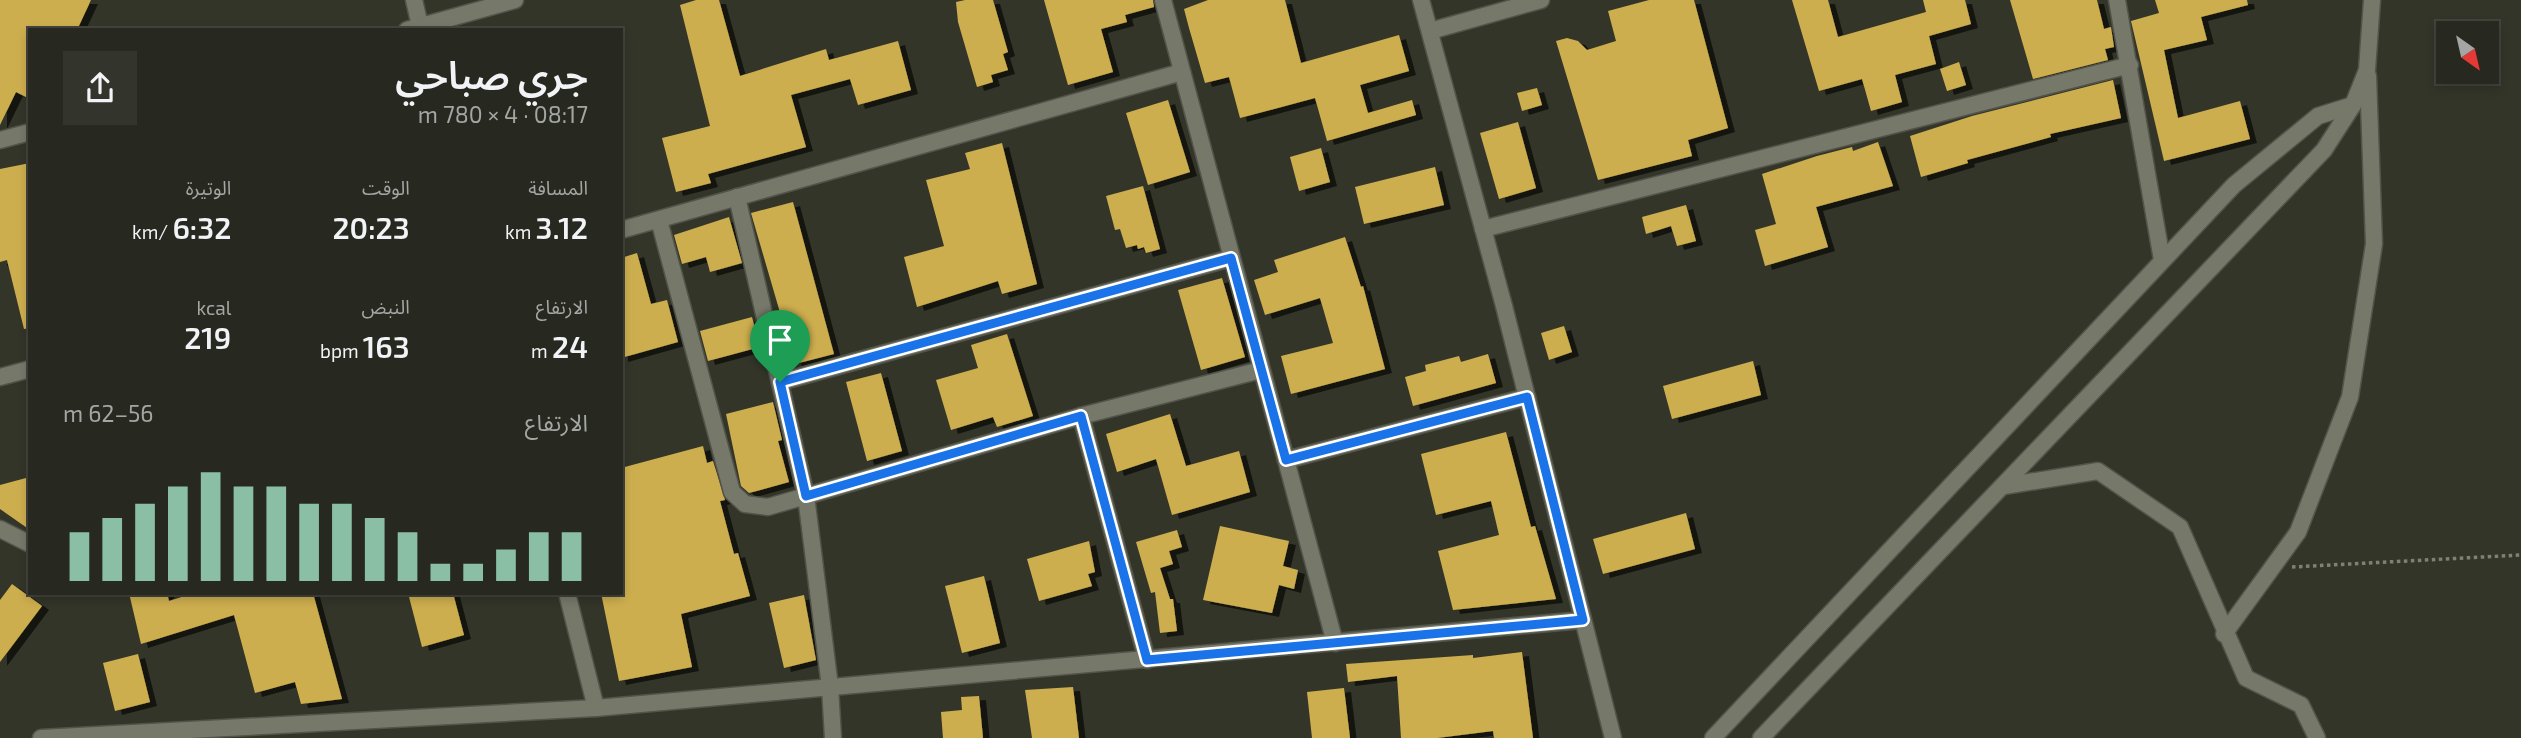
<!DOCTYPE html>
<html lang="ar">
<meta charset="utf-8">
<style>
:root{--surface:#27281f;--page:#33342c;--text:#f1f3f6;--muted:#a4a6a4;--line:#43443d;--accent:#8abfa5}
body{margin:0;font-family:"Exo 2","Noto Sans Arabic",sans-serif;background:var(--page);color:var(--text);direction:rtl;height:100vh;display:flex;flex-direction:column;font-size:26px;white-space:nowrap}
*{box-sizing:border-box;margin:0}
p{font-size:23px;color:var(--muted)}
.icon{flex:none;width:38px;height:38px;fill:none;stroke:currentColor;stroke-width:2;stroke-linecap:round;stroke-linejoin:round}
.map{position:relative;flex:1;overflow:hidden;direction:ltr}
.panel{position:absolute;left:28px;top:28px;width:595px;height:567px;display:flex;flex-direction:column;background:var(--surface);border-radius:0px;box-shadow:0 4px 10px #0003,0 0 0 2px var(--line);direction:rtl}
.panel>*{flex:none}
.needle{width:46px;rotate:146deg}
.controls{position:absolute;left:2436px;top:21px;display:grid;gap:14px}
.controls a{display:grid;place-items:center;width:63px;height:63px;border-radius:0px;background:var(--surface);box-shadow:0 4px 10px #0003,0 0 0 2px var(--line);font-size:35px}
.pin{position:absolute;display:grid;place-items:center;width:60px;height:60px;color:#fff;margin:-72px -30px;border-radius:50% 50% 50% 0;rotate:-45deg;box-shadow:0 0 7px #0007}
.pin .icon{rotate:45deg}
.round{display:grid;place-items:center;flex:none;width:74px;height:74px;border-radius:0px;background:var(--page)}
.summary{display:flex;align-items:center;justify-content:space-between;height:119px;padding:0 35px}
h1{font-size:38px;font-weight:600;line-height:52px}
.figures{display:grid;grid-template-columns:repeat(3,1fr);gap:10px;height:119px;padding:7px 35px}
.figures div{display:grid;align-content:center}
.figures b{font-size:30px;font-weight:600}
.figures small{font-size:19px;font-weight:400}
.figures p{font-size:19px}
.chart{height:196px;padding:14px 35px}
.chart p{display:flex;justify-content:space-between}
.chart svg{width:100%;height:126px;margin-top:7px;stroke:var(--accent);stroke-width:6}
.map>svg:first-child{display:block}
.building{fill:#cdae4f;filter:url(#shadow)}
.lines{fill:none;stroke-linecap:round;stroke-linejoin:round}
.street-casing{stroke:#525349;stroke-width:19}
.path{stroke:#7f8076;stroke-width:3.5;stroke-dasharray:3.5 3.5;stroke-linecap:butt}
.street{stroke:#76786a;stroke-width:16}
.route-casing{stroke:#fff;stroke-width:14}
.route{stroke:#1a73e8;stroke-width:9}
</style>
<div class="map">
<svg width="2521" height="738" viewBox="0 0 2521 738">
<defs>
<filter id="shadow"><feDropShadow dx="7" dy="4" stdDeviation="0" flood-color="#0009"/></filter>
</defs>
<rect width="100%" height="100%" fill="#343529"/>
<g class="building">
<polygon points="0,0 91,0 77,30 30,30 30,99 16,92 0,125"/>
<polygon points="696,0 719,0 740,76 826,49 829,60 898,41 911,90 858,105 850,79 791,95 806,147 708,174 711,183 676,192 662,138 710,126 680,5"/>
<polygon points="965,0 993,0 1008,52 1003,54 1008,70 991,75 993,82 977,87 958,22 956,2"/>
<polygon points="1044,0 1153,0 1154,7 1125,15 1127,22 1101,29 1113,72 1068,85"/>
<polygon points="1208,0 1285,0 1301,63 1399,35 1409,71 1360,85 1368,113 1412,100 1416,115 1327,141 1315,98 1240,118 1229,77 1205,83 1189,28 1184,9"/>
<polygon points="1649,0 1694,0 1728,128 1688,140 1692,156 1598,180 1556,41 1567,38 1578,41 1587,50 1616,41 1608,11"/>
<polygon points="1792,0 1828,0 1838,37 1926,12 1923,0 1965,0 1971,24 1929,36 1936,64 1895,75 1902,102 1871,111 1862,79 1819,91"/>
<polygon points="2010,0 2097,0 2104,29 2111,27 2114,47 2105,49 2108,60 2033,79"/>
<polygon points="2155,0 2247,0 2248,5 2201,17 2207,40 2164,50 2178,118 2240,101 2250,139 2164,161 2131,21 2159,13"/>
<polygon points="1959,62 1966,85 1947,91 1940,69"/>
<polygon points="2113,80 2121,118 2050,134 2051,137 1967,160 1968,163 1921,177 1910,136 1972,116"/>
<polygon points="1537,88 1542,105 1522,111 1517,93"/>
<polygon points="1168,100 1190,172 1148,185 1126,113"/>
<polygon points="1518,122 1536,188 1499,199 1480,133"/>
<polygon points="1878,142 1893,186 1816,207 1828,247 1765,266 1755,230 1776,224 1762,174 1817,156 1852,147 1853,151"/>
<polygon points="1002,143 1037,284 1002,294 998,281 917,307 904,257 944,246 926,180 970,169 965,153"/>
<polygon points="1321,148 1330,182 1299,191 1290,157"/>
<polygon points="30,163 30,328 24,329 7,260 0,262 0,169"/>
<polygon points="1435,167 1444,205 1364,224 1355,187"/>
<polygon points="1143,186 1160,249 1146,253 1144,247 1138,249 1137,245 1126,248 1120,229 1115,230 1106,196"/>
<polygon points="793,202 834,354 795,364 751,213"/>
<polygon points="1686,205 1696,241 1677,246 1671,226 1646,234 1642,217"/>
<polygon points="729,217 742,263 710,272 706,257 682,264 674,235"/>
<polygon points="1345,237 1361,287 1363,286 1385,369 1291,394 1281,356 1333,343 1320,298 1265,315 1254,280 1278,272 1274,260"/>
<polygon points="637,253 651,304 667,300 678,342 621,358 621,258"/>
<polygon points="1222,278 1245,357 1201,370 1178,290"/>
<polygon points="752,317 760,347 708,361 700,331"/>
<polygon points="1564,326 1572,352 1549,360 1541,333"/>
<polygon points="1007,334 1033,416 997,427 993,417 951,430 936,380 978,368 971,345"/>
<polygon points="1488,354 1496,383 1413,406 1405,377 1426,371 1425,365 1459,356 1461,362"/>
<polygon points="1753,361 1761,395 1672,419 1663,386"/>
<polygon points="881,373 902,451 867,461 846,382"/>
<polygon points="773,402 782,440 778,441 789,482 749,493 741,486 726,414"/>
<polygon points="1170,414 1186,466 1239,451 1250,492 1172,515 1156,459 1117,472 1106,434"/>
<polygon points="1506,432 1531,527 1535,526 1556,599 1453,610 1438,551 1499,535 1491,501 1436,515 1421,454"/>
<polygon points="703,446 707,463 713,461 725,500 720,501 734,554 738,553 750,596 681,614 692,667 619,681 601,593 621,593 621,468"/>
<polygon points="26,478 30,492 30,530 0,509 0,485"/>
<polygon points="1686,513 1695,549 1603,574 1593,539"/>
<polygon points="1220,526 1289,541 1283,566 1298,570 1294,589 1279,585 1272,613 1203,600"/>
<polygon points="1177,530 1182,547 1169,551 1173,564 1160,568 1170,599 1173,599 1177,631 1160,633 1155,592 1151,593 1136,542"/>
<polygon points="1089,541 1095,572 1088,574 1092,586 1039,601 1027,559"/>
<polygon points="984,576 1000,643 962,653 945,586"/>
<polygon points="12,584 42,606 0,662 0,600"/>
<polygon points="129,593 167,593 169,601 194,593 313,593 342,699 301,704 295,682 255,693 234,615 141,644"/>
<polygon points="408,593 453,593 464,635 422,647"/>
<polygon points="804,595 816,660 784,668 769,603"/>
<polygon points="1522,652 1533,738 1494,738 1493,731 1437,738 1401,738 1397,676 1348,682 1346,664 1473,655 1473,658"/>
<polygon points="138,654 150,702 115,711 103,663"/>
<polygon points="1073,687 1079,738 1032,738 1025,690"/>
<polygon points="1344,688 1350,738 1312,738 1307,692"/>
<polygon points="979,696 983,738 943,738 941,712 962,710 961,697"/>
</g>
<g class="lines">
<g class="street-casing">
<g id="street">
<polyline points="414,0 421,30"/>
<polyline points="1163,0 1335,643"/>
<polyline points="1421,0 1504,306 1613,738"/>
<polyline points="2117,0 2162,260"/>
<polyline points="407,30 515,0"/>
<polyline points="1430,31 1541,0"/>
<polyline points="0,140 30,132"/>
<polyline points="737,197 806,496 830,687 833,738"/>
<polyline points="659,220 732,492 745,504 768,507 1081,416 1261,370"/>
<polyline points="1483,229 2130,65"/>
<polyline points="621,230 1182,72"/>
<polyline points="0,377 30,369"/>
<polyline points="780,382 1231,258"/>
<polyline points="1081,416 1147,660"/>
<polyline points="1286,460 1527,397"/>
<polyline points="2004,486 2098,471 2180,527 2246,678 2301,705 2317,738"/>
<polyline points="0,529 30,544"/>
<polyline points="567,593 596,708"/>
<polyline points="2224,634 2298,532 2350,397 2374,244 2368,76"/>
<polyline points="41,738 596,708 1583,620"/>
<polyline points="1713,738 2234,185 2318,116 2353,105"/>
<polyline points="1761,738 2324,150 2353,105 2367,70 2372,0"/>
</g>
</g>
<polyline class="path" points="2292,567 2521,555"/>
<use href="#street" class="street"/>
</g>
<g class="lines">
<g class="route-casing">
<polygon id="route" points="1231,258 1286,460 1527,397 1583,620 1147,660 1081,416 806,496 780,382"/>
</g>
<use href="#route" class="route"/>
</g>
</svg>
<div class="controls">
<a><svg class="needle" viewBox="-14 -14 28 28"><path d="M0-13l5 13h-10z" fill="#e53935"/><path d="M0 13l5-13h-10z" fill="#a4a6a4"/></svg></a>
</div>
<div class="pin" style="left:780px;top:382px;background:#1e9e55"><svg class="icon" aria-label="arrive" viewBox="0 0 24 24"><path d="M6 21V4h12l-3 4 3 4H6"/></svg></div>
<section class="panel">
<div class="summary"><div><h1>جري صباحي</h1><p>08:17 · 4 × 780 m</p></div><a class="round"><svg class="icon" aria-label="share" viewBox="0 0 24 24"><path d="M12 15V3M7 8l5-5 5 5M5 13v7h14v-7"/></svg></a></div>
<div class="figures">
<div><p>المسافة</p><b>3.12<small> km</small></b></div>
<div><p>الوقت</p><b>20:23</b></div>
<div><p>الوتيرة</p><b>6:32<small> /km</small></b></div>
</div>
<div class="figures">
<div><p>الارتفاع</p><b>24<small> m</small></b></div>
<div><p>النبض</p><b>163<small> bpm</small></b></div>
<div><p>kcal</p><b>219</b></div>
</div>
<div class="chart"><p><span>الارتفاع</span>56–62 m</p>
<svg viewBox="0 0 160 44" preserveAspectRatio="none"><path d="M5 44V27M15 44V22M25 44V17M35 44V11M45 44V6M55 44V11M65 44V11M75 44V17M85 44V17M95 44V22M105 44V27M115 44V38M125 44V38M135 44V33M145 44V27M155 44V27"/></svg>
</div>
</section>
</div>
